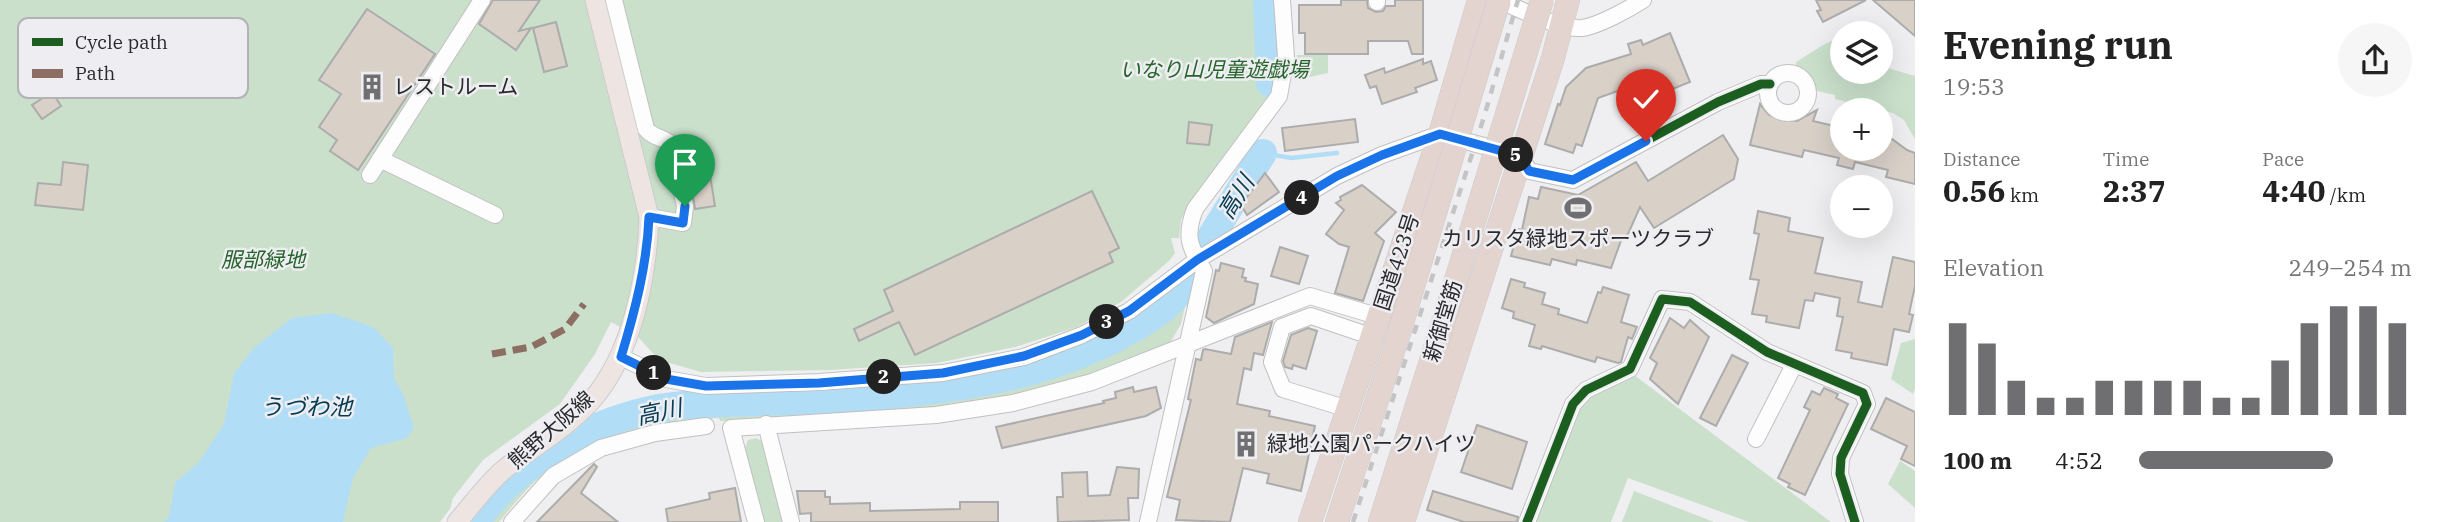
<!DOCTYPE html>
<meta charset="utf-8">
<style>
:root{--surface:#fff;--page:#f6f6f6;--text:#222;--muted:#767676;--accent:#6f6f71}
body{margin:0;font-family:"IBM Plex Serif","Noto Sans JP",serif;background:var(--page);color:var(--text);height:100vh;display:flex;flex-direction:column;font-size:26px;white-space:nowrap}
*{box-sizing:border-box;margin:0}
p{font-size:23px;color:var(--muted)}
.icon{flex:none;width:38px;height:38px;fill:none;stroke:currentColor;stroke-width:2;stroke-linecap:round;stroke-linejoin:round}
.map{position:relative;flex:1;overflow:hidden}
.side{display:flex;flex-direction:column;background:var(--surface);width:525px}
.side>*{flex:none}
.buttons{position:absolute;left:1830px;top:21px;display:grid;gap:14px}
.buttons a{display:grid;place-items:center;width:63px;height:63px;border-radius:50%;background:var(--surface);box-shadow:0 7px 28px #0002;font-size:35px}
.pin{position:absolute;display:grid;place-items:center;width:60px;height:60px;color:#fff;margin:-72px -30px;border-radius:50% 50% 50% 0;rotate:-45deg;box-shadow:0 0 7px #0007}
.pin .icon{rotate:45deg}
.km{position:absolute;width:35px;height:35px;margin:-18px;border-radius:50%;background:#222;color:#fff;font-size:19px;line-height:35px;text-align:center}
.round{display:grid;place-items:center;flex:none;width:74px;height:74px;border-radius:37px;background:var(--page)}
.overview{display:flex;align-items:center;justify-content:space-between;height:119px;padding:0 28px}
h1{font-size:38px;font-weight:700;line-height:52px}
.figures{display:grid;grid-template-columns:repeat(3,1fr);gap:10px;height:119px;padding:7px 28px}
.figures div{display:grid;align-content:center}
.figures b{font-size:30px;font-weight:700}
.figures small{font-size:19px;font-weight:400}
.figures p{font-size:19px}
.chart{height:196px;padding:14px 28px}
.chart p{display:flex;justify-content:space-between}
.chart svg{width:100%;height:126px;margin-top:7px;stroke:var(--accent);stroke-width:6}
ul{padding:0 28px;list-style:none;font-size:23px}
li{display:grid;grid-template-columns:112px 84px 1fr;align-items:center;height:52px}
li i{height:18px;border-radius:9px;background:var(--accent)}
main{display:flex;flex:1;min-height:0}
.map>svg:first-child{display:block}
.green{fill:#cae0cb}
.water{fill:#b1def6}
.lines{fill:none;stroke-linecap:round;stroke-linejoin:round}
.stream{stroke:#b1def6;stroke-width:4.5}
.river{stroke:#b1def6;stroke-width:28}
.building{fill:#d9d0c8;stroke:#acacac;stroke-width:2}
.minor-casing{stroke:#c0c0c2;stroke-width:18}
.major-casing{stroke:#cbcbcc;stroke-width:21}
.highway-casing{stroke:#cbcbcc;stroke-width:24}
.minor{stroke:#fdfdfd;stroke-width:16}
.major{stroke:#eee5e2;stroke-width:19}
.highway{stroke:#e4d4cf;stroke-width:23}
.rail{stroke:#c4c4c5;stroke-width:4.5;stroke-dasharray:9 9;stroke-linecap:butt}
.highway-bridge-casing{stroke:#cbcbcc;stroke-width:24;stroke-linecap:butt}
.highway-bridge{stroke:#e4d4cf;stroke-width:23}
.quiet{stroke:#8d6e63;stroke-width:7;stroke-dasharray:14 7;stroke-linecap:butt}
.cycleway-casing{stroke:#eeeef2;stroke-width:13}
.cycleway{stroke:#1b5e20;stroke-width:9}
.route-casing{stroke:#fff;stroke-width:14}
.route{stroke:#1a73e8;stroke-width:9}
.labels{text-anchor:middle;stroke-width:5;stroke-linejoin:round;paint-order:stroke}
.park-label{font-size:21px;font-style:italic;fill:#25642a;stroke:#eeeef2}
.poi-label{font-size:21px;fill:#2a2a2c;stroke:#eeeef2;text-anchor:start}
.street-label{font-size:21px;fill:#2a2a2c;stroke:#eeeef2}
.water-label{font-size:23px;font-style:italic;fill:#043c53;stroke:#eeeef2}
.key{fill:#eeeef2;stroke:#b3b3b7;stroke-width:2}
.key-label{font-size:19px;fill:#2a2a2c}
</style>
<main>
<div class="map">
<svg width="1915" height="522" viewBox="0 0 1915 522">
<rect width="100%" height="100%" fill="#efeff1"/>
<g class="green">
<polygon points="0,0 1271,0 1278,61 1273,95 1192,199 1181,220 1179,238 1171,238 1175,253 1169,261 1121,302 1077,327 1015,347 937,363 830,370 701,372 659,360 638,337 611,322 595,354 560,404 483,460 453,498 450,509 440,522 0,522"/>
<path d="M1843 36V72H1881V66L1915 76V139L1904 120 1893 113 1835 99V95L1817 91C1813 79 1807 73 1796 67V62L1823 45Z"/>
<polygon points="1297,55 1328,55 1328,73 1297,80"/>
<path d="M1181 298 1186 302 1181 324 1170 343 1090 376 1012 398 938 408 720 421 719 418C660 421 601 434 552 468 532 481 514 504 499 522H481C521 465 584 428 652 414 680 408 708 408 737 407 779 405 822 404 864 402 971 396 1102 375 1181 298Z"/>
<polygon points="1915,339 1915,388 1913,394 1891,379 1901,343"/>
<polygon points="1634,375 1831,522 1749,522 1628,478 1611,522 1535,522 1577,409 1590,397"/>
<polygon points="756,438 764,442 785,522 764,522 745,448 748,440"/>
<polygon points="1900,461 1915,471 1915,508 1888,484"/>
<polygon points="1634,491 1714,522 1622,522"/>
</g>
<polygon class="water" points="332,313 373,327 393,348 394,379 403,394 414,428 407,438 371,448 353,478 343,522 164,522 169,517 175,483 199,462 224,424 234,373 254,348 292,318"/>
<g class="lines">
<polyline class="stream" points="1263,153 1291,158 1337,153"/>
<g class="river">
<polyline points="1267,0 1270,83"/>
<polyline points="1209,240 1263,153"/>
<path d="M475 522C517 465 580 426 650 410 675 404 702 404 728 403 774 401 820 401 866 397 949 390 1036 379 1112 340 1139 326 1170 310 1186 283"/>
</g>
</g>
<g class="building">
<polygon points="493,0 540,0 519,31 531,28 516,50 479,24"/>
<polygon points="1341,0 1367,0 1368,8 1376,12 1383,11 1386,6 1395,6 1395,0 1423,0 1423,54 1412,54 1408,41 1368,41 1368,54 1305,54 1305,33 1299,33 1299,5 1341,5"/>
<polygon points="1816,0 1866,0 1823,22 1817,11 1821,10"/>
<polygon points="1873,0 1915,0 1915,36"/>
<polygon points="367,9 435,54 358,170 330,151 337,140 319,127 341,94 319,80"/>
<polygon points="556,22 567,66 544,72 533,28"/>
<polygon points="1670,33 1690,82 1665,92 1659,76 1598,98 1582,146 1576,144 1573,153 1545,144 1558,104 1560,105 1566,87 1586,68 1631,54 1628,44 1641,40 1643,45"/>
<polygon points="1423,59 1423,64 1431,61 1437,80 1415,88 1417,92 1382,104 1376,86 1370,88 1365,75 1384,68 1385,73"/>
<polygon points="52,92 61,106 42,119 32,105"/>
<polygon points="1760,104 1769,115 1783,120 1797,121 1817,110 1813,121 1843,128 1843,149 1881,149 1881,137 1892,139 1907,150 1915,153 1915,184 1886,177 1888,170 1855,162 1853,169 1837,165 1839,158 1804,150 1802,157 1750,145"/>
<polygon points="1355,119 1358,142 1285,151 1282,128"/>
<polygon points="1189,122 1212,125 1209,145 1187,143"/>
<polygon points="1723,135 1738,159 1734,179 1654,228 1640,207 1628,234 1622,238 1611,268 1577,260 1576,265 1552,259 1550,265 1511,256 1518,229 1522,230 1529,197 1538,199 1541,187 1578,195 1636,162 1648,181"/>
<polygon points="63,162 88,165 83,210 35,205 38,183 61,185"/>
<polygon points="1265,173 1279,192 1247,215 1241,205"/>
<polygon points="710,175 715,206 695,209 690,178"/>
<polygon points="1362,185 1396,212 1375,233 1384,241 1363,301 1335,293 1349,247 1339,244 1326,234 1344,210 1336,203 1341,200 1340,197"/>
<polygon points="1092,191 1119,248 1109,253 1113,262 915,355 899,322 859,341 854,329 893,311 884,290"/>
<polygon points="1758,211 1790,218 1788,231 1823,238 1815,273 1862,282 1858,302 1882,307 1893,257 1915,262 1915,286 1909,314 1913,315 1909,332 1894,329 1887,365 1851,358 1852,353 1836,350 1843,317 1837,316 1840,298 1815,293 1813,301 1805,300 1799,328 1766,322 1767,316 1752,314 1759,280 1750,279 1759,234 1754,233"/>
<polygon points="1280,247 1308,256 1299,284 1271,276"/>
<polygon points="1221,263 1244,269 1242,277 1246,278 1245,281 1258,284 1254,304 1214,323 1206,317 1216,270 1219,271"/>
<polygon points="1511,279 1525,283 1524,287 1545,293 1542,304 1559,309 1558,314 1587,323 1598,292 1601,293 1603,287 1629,295 1621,322 1637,327 1632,339 1628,337 1621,362 1618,363 1597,357 1595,362 1542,346 1541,349 1529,346 1535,325 1513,318 1514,312 1502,308"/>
<polygon points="1670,318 1684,328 1690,320 1709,337 1678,404 1650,379 1657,363 1650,358"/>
<polygon points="1272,322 1263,355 1254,353 1251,370 1244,368 1237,404 1270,411 1269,416 1315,426 1301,491 1267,483 1269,474 1243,468 1230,522 1176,520 1180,500 1167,497 1191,400 1188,399 1196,359 1201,360 1203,350 1205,349 1231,354 1235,337"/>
<polygon points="1308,328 1317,331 1306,369 1293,365 1292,369 1285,367 1283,361 1291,335"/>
<polygon points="1732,355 1748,363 1716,426 1700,418"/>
<polygon points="1133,387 1134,392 1156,387 1161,408 1146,416 1002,448 996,427 1104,403 1103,401 1116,398 1115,392"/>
<polygon points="1824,388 1838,394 1836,398 1848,404 1805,495 1788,487 1790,484 1778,478 1810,410 1804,407 1812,391 1820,395"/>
<polygon points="1886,398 1915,412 1915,466 1901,459 1907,446 1871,429"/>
<polygon points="1477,425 1527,442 1512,489 1461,472"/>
<polygon points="594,464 597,467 581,493 618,522 537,522"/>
<polygon points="1117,467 1139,469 1138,498 1128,498 1129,520 1058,522 1057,497 1063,497 1062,473 1087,472 1088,496 1110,495"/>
<polygon points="735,488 741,522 668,522 666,509 710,499 709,493"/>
<polygon points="797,491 825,491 825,497 830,497 830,504 870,503 870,511 960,509 960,502 998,502 998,522 811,522 811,513 800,514"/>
<polygon points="1433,491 1518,517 1517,522 1464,522 1427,510"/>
</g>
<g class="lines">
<g class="minor-casing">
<g id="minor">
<path d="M614 0 646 129C653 138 663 137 671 144L685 206 683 223 649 217"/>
<polyline points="1377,0 1377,2"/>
<path d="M1497 0C1519 8 1559 30 1582 28 1598 26 1629 9 1643 0"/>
<circle cx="1788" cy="93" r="20"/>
<polyline points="380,159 495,215"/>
<polyline points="370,175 482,0"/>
<polyline points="621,357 666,379 706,386 819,382 943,373 1024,357 1082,335 1129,311 1197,260 1337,176 1382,155 1440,134 1520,156 1529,171 1573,180 1718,102 1761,84 1770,84"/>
<polyline points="1348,409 1283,389 1272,362 1282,327 1311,316 1373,337"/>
<polyline points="766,424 791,522"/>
<polyline points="1756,439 1794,365"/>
<polyline points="512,522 553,476 601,448 655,433 706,426"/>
<polyline points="756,522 731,428 936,415 1013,403 1092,382 1310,296 1380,317"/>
<path d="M1148 522 1204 271C1190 247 1184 237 1195 209L1279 96 1286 57 1282 0"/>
<polyline points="1527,522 1573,404 1586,390 1630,369 1662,299 1690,302 1767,352 1863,393 1867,404 1841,458 1840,474 1855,522"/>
</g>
</g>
<g class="major-casing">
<path id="major" d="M457 522C473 504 488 482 507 467 535 446 567 427 591 401 632 355 647 277 649 217L595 0"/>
</g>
<g class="highway-casing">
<g id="highway">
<polyline points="1310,522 1440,134 1479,0"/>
<polyline points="1337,522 1399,333"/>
<polyline points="1380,522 1436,345"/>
<polyline points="1403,522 1553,58 1568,0"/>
</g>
</g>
<use href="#minor" class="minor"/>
<use href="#major" class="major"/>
<use href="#highway" class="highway"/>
<polyline class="rail" points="1353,522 1484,117 1518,0"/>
<g class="highway-bridge-casing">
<g id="highway-bridge">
<polyline points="1399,333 1499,0"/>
<polyline points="1436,345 1542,0"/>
</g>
</g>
<use href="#highway-bridge" class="highway-bridge"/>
<polyline class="quiet" points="492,354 531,347 565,329 584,304"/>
<g class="cycleway-casing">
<g id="cycleway">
<polyline points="621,357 666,379 706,386 819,382 943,373 1024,357 1082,335 1129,311 1197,260 1337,176 1382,155 1440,134 1520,156 1529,171 1573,180 1718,102 1761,84 1770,84"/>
<polyline points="1527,522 1573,404 1586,390 1630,369 1662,299 1690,302 1767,352 1863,393 1867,404 1841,458 1840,474 1855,522"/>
</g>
</g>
<use href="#cycleway" class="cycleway"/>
</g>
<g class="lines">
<g class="route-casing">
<path id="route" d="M685 206 683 223 649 217C647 265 635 311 621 357L666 379 706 386 819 383 943 373 1024 356 1082 335 1129 311 1197 260 1337 176 1382 155 1440 134 1520 156 1529 171 1573 180 1646 141"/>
</g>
<use href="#route" class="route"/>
</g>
<defs>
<g id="building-bare" transform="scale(2.1)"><path d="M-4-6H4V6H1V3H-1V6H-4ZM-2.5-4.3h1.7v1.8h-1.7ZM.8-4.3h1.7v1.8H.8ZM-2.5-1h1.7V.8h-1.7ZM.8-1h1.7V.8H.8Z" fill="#6f6f71" stroke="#eeeef2" stroke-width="2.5" paint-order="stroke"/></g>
<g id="stadium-bare" transform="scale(2.1)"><path d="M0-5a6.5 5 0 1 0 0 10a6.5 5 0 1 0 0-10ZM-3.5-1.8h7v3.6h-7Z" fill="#6f6f71" stroke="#eeeef2" stroke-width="2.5" paint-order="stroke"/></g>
</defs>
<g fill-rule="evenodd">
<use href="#building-bare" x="372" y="87"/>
<use href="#stadium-bare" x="1578" y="208"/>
<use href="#building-bare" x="1246" y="444"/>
</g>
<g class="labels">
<g class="park-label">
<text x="1214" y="77">いなり山児童遊戯場</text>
<text x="263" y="267">服部緑地</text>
</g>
<g class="poi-label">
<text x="393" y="94">レストルーム</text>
<text x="1578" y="246" text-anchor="middle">カリスタ緑地スポーツクラブ</text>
<text x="1267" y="451">緑地公園パークハイツ</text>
</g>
<g class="street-label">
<text transform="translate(1397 262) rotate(-72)" y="7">国道423号</text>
<text transform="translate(1443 321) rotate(-73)" y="7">新御堂筋</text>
<text transform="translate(551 430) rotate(-41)" y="7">熊野大阪線</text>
</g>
<g class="water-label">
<text transform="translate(1236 197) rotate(-58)" y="8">高川</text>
<text x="306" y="415">うづわ池</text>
<text transform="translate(659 412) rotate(-12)" y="8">高川</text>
</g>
</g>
<rect x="18" y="18" width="230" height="80" rx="10" class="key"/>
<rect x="32" y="38" width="31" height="8" fill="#1b5e20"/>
<rect x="32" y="69" width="31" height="9" fill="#8d6e63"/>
<g class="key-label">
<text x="75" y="49">Cycle path</text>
<text x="75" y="80">Path</text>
</g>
</svg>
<div class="buttons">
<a><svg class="icon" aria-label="layers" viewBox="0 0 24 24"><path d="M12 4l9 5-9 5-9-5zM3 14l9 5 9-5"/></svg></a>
<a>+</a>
<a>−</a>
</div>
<div class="pin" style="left:685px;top:206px;background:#1e9e55"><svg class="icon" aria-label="arrive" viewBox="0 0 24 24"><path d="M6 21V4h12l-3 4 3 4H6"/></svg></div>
<div class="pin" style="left:1646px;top:141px;background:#d93025"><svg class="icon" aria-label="check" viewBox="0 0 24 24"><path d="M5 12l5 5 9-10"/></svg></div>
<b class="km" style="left:654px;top:373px">1</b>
<b class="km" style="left:884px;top:377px">2</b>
<b class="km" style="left:1107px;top:322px">3</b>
<b class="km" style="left:1302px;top:198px">4</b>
<b class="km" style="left:1516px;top:155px">5</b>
</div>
<section class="side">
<div class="overview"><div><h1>Evening run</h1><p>19:53</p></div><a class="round"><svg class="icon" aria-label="share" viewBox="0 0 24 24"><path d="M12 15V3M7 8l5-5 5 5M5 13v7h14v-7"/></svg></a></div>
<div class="figures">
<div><p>Distance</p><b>0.56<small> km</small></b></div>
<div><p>Time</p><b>2:37</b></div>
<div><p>Pace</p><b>4:40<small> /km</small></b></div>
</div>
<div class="chart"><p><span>Elevation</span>249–254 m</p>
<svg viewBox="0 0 160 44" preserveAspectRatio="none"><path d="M5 44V12M15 44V19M25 44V32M35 44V38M45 44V38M55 44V32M65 44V32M75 44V32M85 44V32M95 44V38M105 44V38M115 44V25M125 44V12M135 44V6M145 44V6M155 44V12"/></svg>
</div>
<ul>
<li><b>100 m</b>4:52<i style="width:71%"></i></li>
</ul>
</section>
</main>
